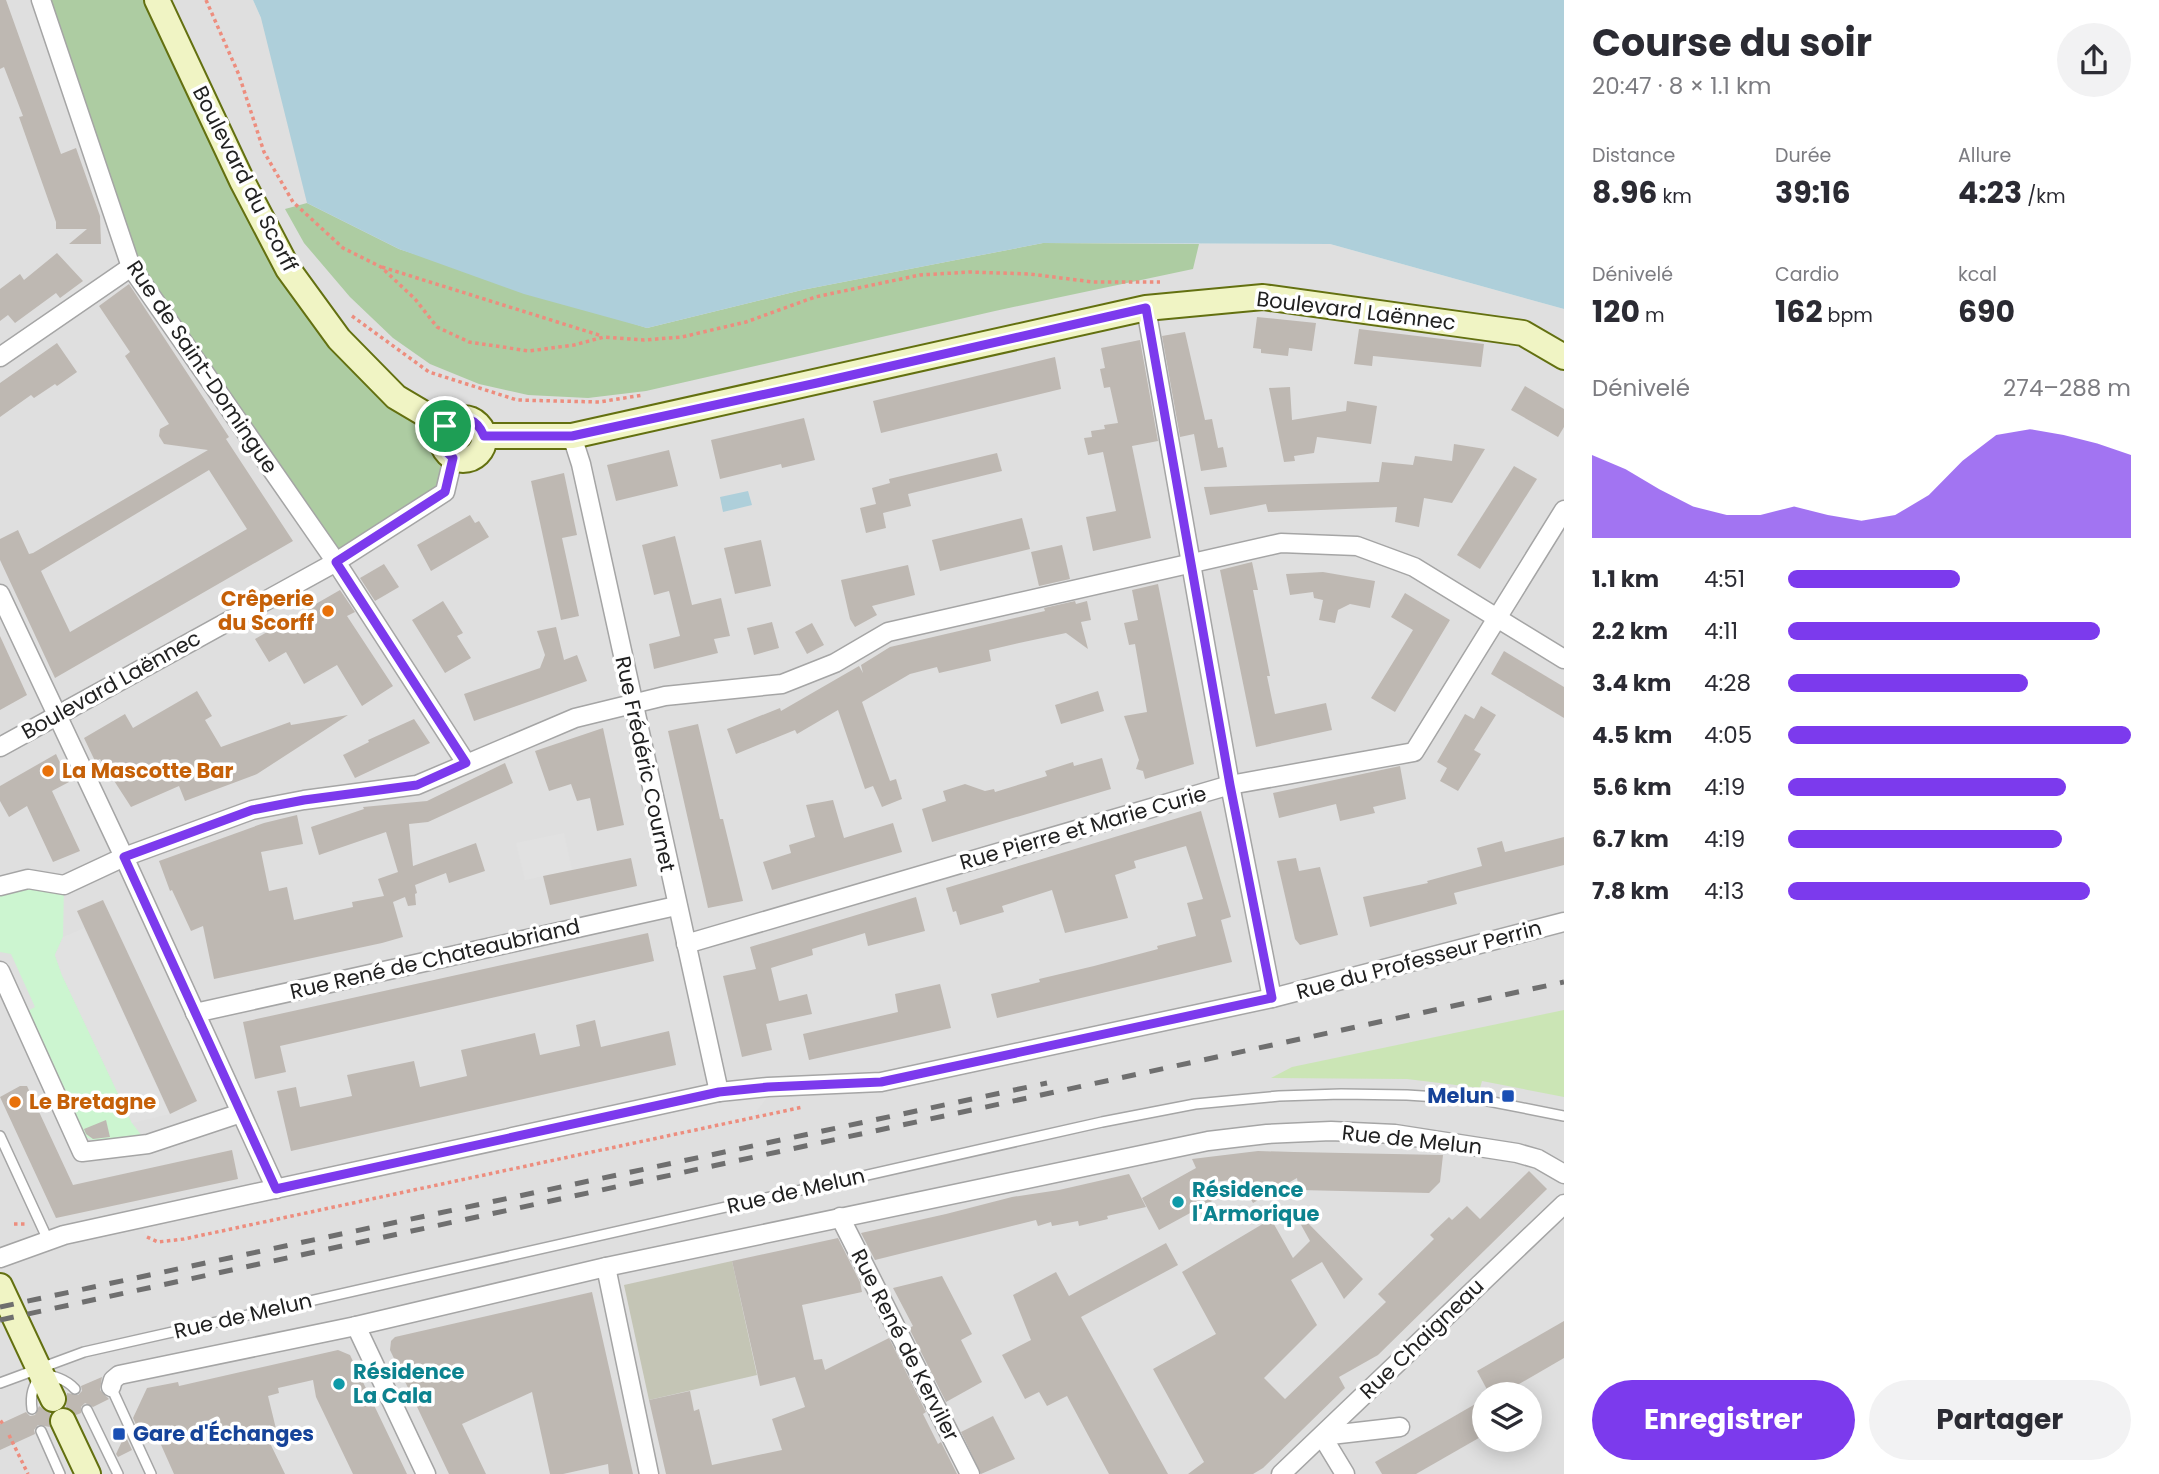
<!DOCTYPE html>
<html lang="fr">
<meta charset="utf-8">
<style>
:root{--surface:#fff;--page:#f2f2f3;--text:#2b2b33;--muted:#7c7c81;--accent:#7c3aed}
body{margin:0;font-family:Poppins,sans-serif;background:var(--page);color:var(--text);height:100vh;display:flex;flex-direction:column;font-size:26px;white-space:nowrap}
*{box-sizing:border-box;margin:0}
p{font-size:23px;color:var(--muted)}
.icon{flex:none;width:38px;height:38px;fill:none;stroke:currentColor;stroke-width:2;stroke-linecap:round;stroke-linejoin:round}
.map{position:relative;flex:1;overflow:hidden}
.panel{display:flex;flex-direction:column;background:var(--surface);width:595px}
.panel>*{flex:none}
.tools{position:absolute;left:1472px;top:1382px;display:grid;gap:14px}
.tools a{display:grid;place-items:center;width:70px;height:70px;border-radius:50%;background:var(--surface);box-shadow:0 4px 18px #0003;font-size:35px}
.pin{position:absolute;display:grid;place-items:center;width:60px;height:60px;color:#fff;margin:-30px;border:4px solid #fff;border-radius:50%;box-shadow:0 2px 7px #0007}
.round{display:grid;place-items:center;flex:none;width:74px;height:74px;border-radius:37px;background:var(--page)}
.headline{display:flex;align-items:center;justify-content:space-between;height:119px;padding:0 28px}
h1{font-size:38px;font-weight:700;line-height:52px}
.figures{display:grid;grid-template-columns:repeat(3,1fr);gap:10px;height:119px;padding:7px 28px}
.figures div{display:grid;align-content:center}
.figures b{font-size:30px;font-weight:700}
.figures small{font-size:19px;font-weight:400}
.figures p{font-size:19px}
.chart{height:196px;padding:14px 28px}
.chart p{display:flex;justify-content:space-between}
.chart svg{width:100%;height:126px;margin-top:7px;fill:var(--accent);opacity:.7}
.button{display:flex;gap:14px;margin-top:auto;padding:14px 28px}
.button a{flex:1;height:80px;border-radius:42px;background:var(--accent);color:#fff;font-size:28px;font-weight:700;line-height:80px;text-align:center}
.button a+a{background:var(--page);color:var(--text)}
ul{padding:0 28px;list-style:none;font-size:23px}
li{display:grid;grid-template-columns:112px 84px 1fr;align-items:center;height:52px}
li i{height:18px;border-radius:9px;background:var(--accent)}
main{display:flex;flex:1;min-height:0}
.map>svg:first-child{display:block}
.residential{fill:#dfdfdf;fill-rule:evenodd}
.construction{fill:#c4c5b5}
.grass{fill:#cbe5b5}
.forest{fill:#adcca2}
.park{fill:#ccf5d0}
.parking{fill:#e1e1e1}
.water{fill:#aecfda}
.building{fill:#beb8b2;fill-rule:evenodd}
.lines{fill:none;stroke-linecap:round;stroke-linejoin:round}
.lane-casing{stroke:#a5a5a5;stroke-width:12}
.street-casing{stroke:#a5a5a5;stroke-width:21}
.secondary-casing{stroke:#637010;stroke-width:28}
.path{stroke:#ed8d7e;stroke-width:3.5;stroke-dasharray:3.5 3.5;stroke-linecap:butt}
.lane{stroke:#fff;stroke-width:9}
.street{stroke:#fff;stroke-width:18}
.secondary{stroke:#f0f4c4;stroke-width:24}
.rail{stroke:#6f6f6f;stroke-width:5;stroke-dasharray:14 14;stroke-linecap:butt}
.route-casing{stroke:#fff;stroke-width:14}
.route{stroke:#7c3aed;stroke-width:9}
.food-dot{fill:#e8710a;stroke:#fff;stroke-width:2.5}
.transit-dot{fill:#1a4fb4;stroke:#fff;stroke-width:2.5}
.culture-dot{fill:#0f9aa8;stroke:#fff;stroke-width:2.5}
.labels{text-anchor:middle;stroke-width:7;stroke-linejoin:round;paint-order:stroke}
.street-label{font-size:21px;fill:#212121;stroke:#fff}
.food-label{font-size:21px;font-weight:bold;fill:#c56008;stroke:#fff;text-anchor:start}
.transit-label{font-size:21px;font-weight:bold;fill:#164399;stroke:#fff;text-anchor:end}
.culture-label{font-size:21px;font-weight:bold;fill:#0d838f;stroke:#fff;text-anchor:start}
</style>
<main>
<div class="map">
<svg width="1564" height="1474" viewBox="0 0 1564 1474">
<rect width="100%" height="100%" fill="#f1eee9"/>
<path class="residential" d="M0 0H253L261 18 1043 243 1330 244 1564 309V1474H0ZM1484 1395H1530V1440H1484Z"/>
<polygon class="construction" points="732,1261 757,1375 649,1400 624,1285"/>
<polygon class="grass" points="1564,1010 1564,1097 1482,1081 1480,1088 1407,1079 1271,1078 1292,1067"/>
<g class="forest">
<path d="M41 0H157L288 269 442 435C442 445 445 451 453 458L445 492 336 562 131 267Z"/>
<polygon points="307,203 399,249 647,328 802,290 1043,243 1199,244 1193,269 995,311 646,391 588,398 528,395 479,384 430,364 393,338 350,297 304,243 285,209"/>
</g>
<polygon class="park" points="64,885 63,937 55,955 62,975 132,1123 148,1144 113,1149 72,1131 20,1015 35,1007 11,954 0,952 0,886"/>
<g class="parking">
<polygon points="564,833 572,870 525,880 516,843"/>
<polygon points="84,928 170,1114 132,1123 62,975 55,955 63,937"/>
<polygon points="768,1087 768,1096 751,1119 728,1122 184,1239 158,1242 148,1239 139,1219"/>
</g>
<g class="water">
<polygon points="253,0 1564,0 1564,309 1330,244 1043,243 802,290 647,328 524,294 399,249 307,203 261,18"/>
<polygon points="748,491 752,505 723,512 720,497"/>
</g>
<g class="building">
<polygon points="0,0 6,0 61,154 76,148 100,216 101,244 69,244 87,229 56,229 56,222 19,117 23,116 4,67 0,69"/>
<polygon points="57,253 83,281 60,298 56,293 15,323 8,315 0,321 0,289 20,274 24,280"/>
<path d="M129 284 229 437 226 439 293 541 55 678 0 560V539L18 530 29 554 33 553 208 450 164 444 159 436 160 429 169 424 125 356 130 352 99 306ZM209 470 247 529 70 632 41 571Z"/>
<polygon points="1257,317 1316,323 1312,351 1289,348 1288,356 1261,353 1261,349 1253,348"/>
<polygon points="1359,329 1484,344 1481,367 1373,356 1372,366 1354,364"/>
<polygon points="1185,332 1205,420 1212,419 1218,448 1223,447 1227,467 1201,471 1194,434 1180,437 1162,336"/>
<polygon points="1140,340 1158,441 1132,446 1151,538 1093,551 1086,517 1116,511 1103,452 1088,455 1084,438 1092,437 1091,431 1105,429 1104,425 1118,423 1110,387 1104,388 1100,369 1105,368 1101,348"/>
<polygon points="57,343 77,372 57,386 55,384 34,398 31,395 0,417 0,383"/>
<polygon points="1055,357 1061,389 881,433 873,401"/>
<polygon points="1525,386 1564,409 1564,427 1558,437 1511,410"/>
<polygon points="1290,387 1292,420 1346,411 1347,401 1377,406 1371,444 1317,437 1314,453 1294,456 1295,461 1284,462 1269,388"/>
<polygon points="804,418 815,460 782,468 781,464 720,479 711,440"/>
<polygon points="1454,444 1485,449 1452,503 1424,498 1419,527 1395,522 1397,507 1268,512 1266,504 1210,515 1204,487 1379,482 1382,462 1413,465 1415,456 1452,461"/>
<polygon points="669,450 678,486 616,501 607,465"/>
<polygon points="997,453 1002,471 908,494 911,506 883,513 886,528 866,533 860,508 876,504 872,488 890,483 889,479"/>
<polygon points="1514,466 1537,479 1480,569 1457,555"/>
<polygon points="564,473 577,535 562,538 579,616 561,620 531,481"/>
<polygon points="470,515 475,523 479,521 489,537 431,571 417,545"/>
<polygon points="1022,518 1030,549 940,571 932,540"/>
<polygon points="675,536 692,605 721,598 730,636 714,639 718,653 654,669 649,644 680,636 669,591 654,595 642,545"/>
<polygon points="761,540 771,586 735,594 724,548"/>
<polygon points="1062,545 1070,579 1039,586 1031,552"/>
<polygon points="1252,562 1258,590 1253,590 1270,676 1267,676 1275,714 1326,703 1332,730 1256,747 1220,570"/>
<polygon points="384,564 399,587 375,601 360,578"/>
<polygon points="908,565 915,595 872,606 877,615 855,627 850,619 841,580"/>
<polygon points="1323,572 1375,581 1370,608 1350,604 1338,610 1335,623 1319,620 1323,600 1314,598 1313,592 1290,595 1286,574"/>
<polygon points="1158,584 1194,764 1145,779 1143,771 1136,769 1139,760 1124,716 1147,712 1135,644 1129,645 1124,623 1138,620 1132,590"/>
<polygon points="340,590 355,612 347,616 393,686 362,706 337,665 304,684 286,652 269,662 255,639"/>
<polygon points="1405,593 1450,620 1395,712 1371,698 1413,630 1391,617"/>
<polygon points="443,601 463,633 457,636 471,658 445,673 412,620"/>
<polygon points="1075,601 1076,604 1087,601 1091,620 1081,622 1088,649 1066,633 1019,643 989,650 991,661 939,673 937,667 910,674 862,702 890,781 896,779 902,799 882,807 873,786 865,789 838,710 797,734 795,730 736,754 727,729 780,708 781,711 859,666 863,673 861,665 890,647 1045,611 1044,608"/>
<polygon points="772,622 779,648 754,655 747,628"/>
<polygon points="812,623 824,645 807,654 795,632"/>
<polygon points="556,627 564,660 577,655 587,681 474,721 464,694 540,668 545,655 537,631"/>
<polygon points="0,636 27,695 0,710"/>
<polygon points="1504,651 1564,687 1564,718 1491,674"/>
<polygon points="197,691 212,716 205,720 221,747 290,722 291,725 348,715 257,774 185,801 179,786 131,807 100,759 95,761 84,738 125,714 133,728"/>
<polygon points="1098,691 1104,711 1061,724 1055,705"/>
<polygon points="1481,706 1496,715 1474,750 1481,754 1458,791 1440,781 1447,768 1437,762 1465,714 1474,719"/>
<polygon points="414,719 430,743 355,778 343,755 369,742 368,740"/>
<polygon points="698,724 720,819 723,819 743,901 708,908 668,731"/>
<polygon points="603,728 624,825 597,831 590,798 577,801 571,784 549,791 535,751"/>
<polygon points="56,754 69,782 52,791 80,851 53,862 27,806 9,817 0,801 0,786"/>
<polygon points="1102,758 1111,789 932,842 922,809 946,801 943,791 965,784 985,791 994,789 995,792 1047,776 1045,771 1073,762 1074,766"/>
<polygon points="505,763 513,783 428,822 409,824 413,866 476,843 485,871 449,883 446,873 415,885 417,893 415,894 416,905 408,906 405,897 393,902 403,937 382,943 214,979 203,926 191,931 172,890 170,891 159,861 264,823 297,815 303,844 261,852 269,891 287,887 294,920 353,907 352,902 384,896 378,879 398,872 386,832 319,855 311,827 364,809 363,807 427,801"/>
<polygon points="1400,766 1406,799 1373,807 1375,813 1340,821 1336,804 1279,818 1273,793"/>
<polygon points="833,800 844,838 893,823 902,852 772,890 763,862 791,853 789,845 815,837 806,805"/>
<polygon points="1201,811 1231,917 1221,920 1232,962 997,1018 991,994 1040,982 1039,979 1094,966 1158,949 1157,946 1196,936 1187,903 1203,899 1186,846 1134,861 1136,868 1115,875 1128,918 1065,933 1052,890 1002,906 1004,912 960,925 956,911 953,912 946,888"/>
<polygon points="1564,837 1564,865 1454,893 1457,904 1370,927 1363,897 1428,883 1427,881 1482,866 1477,848 1502,841 1505,852"/>
<polygon points="631,858 637,886 550,905 543,876"/>
<polygon points="1296,858 1299,871 1320,867 1338,935 1300,945 1295,939 1277,861"/>
<polygon points="916,897 925,931 868,946 865,933 812,949 813,955 771,968 779,1001 807,994 812,1014 766,1024 772,1050 742,1057 723,976 756,969 750,947"/>
<polygon points="103,900 197,1101 170,1114 77,911"/>
<polygon points="648,933 654,961 280,1046 286,1072 255,1079 243,1022"/>
<polygon points="940,984 951,1028 809,1060 803,1034 898,1012 895,994"/>
<polygon points="595,1020 601,1047 669,1031 676,1065 291,1151 277,1091 296,1087 300,1107 352,1096 347,1075 414,1061 420,1087 467,1076 461,1050 535,1033 540,1055 580,1046 576,1025"/>
<polygon points="20,1086 27,1086 73,1185 232,1150 238,1179 56,1218 0,1097"/>
<polygon points="106,1120 110,1137 93,1139 86,1134 84,1129"/>
<polygon points="1258,1151 1294,1152 1443,1155 1440,1182 1429,1193 1299,1190 1297,1178 1253,1203 1239,1179 1205,1183 1214,1200 1159,1230 1142,1198 1196,1168 1192,1159"/>
<polygon points="1529,1171 1547,1189 1378,1355 1339,1377 1345,1388 1263,1468 1253,1474 1188,1474 1204,1462 1153,1369 1216,1334 1182,1272 1271,1219 1293,1258 1310,1241 1300,1223 1304,1219 1363,1279 1344,1299 1322,1262 1291,1280 1317,1325 1264,1378 1285,1399 1386,1302 1378,1294 1434,1239 1430,1235 1449,1217 1452,1220 1467,1206 1480,1219"/>
<polygon points="1129,1174 1146,1207 1107,1216 1108,1219 1079,1226 1078,1221 1052,1226 1051,1222 1038,1226 1036,1220 875,1260 861,1233 946,1214 1012,1197 1059,1190"/>
<polygon points="838,1238 860,1282 862,1292 802,1305 814,1360 822,1359 825,1370 889,1338 926,1412 923,1414 938,1444 941,1442 957,1474 666,1474 649,1400 690,1391 694,1411 699,1409 712,1465 782,1450 772,1419 805,1407 795,1377 760,1386 732,1261"/>
<polygon points="1166,1243 1178,1265 1081,1317 1168,1474 1109,1474 1067,1396 1047,1406 1039,1392 1025,1399 1002,1355 1031,1340 1013,1295 1056,1272 1069,1296"/>
<polygon points="942,1276 972,1334 961,1340 982,1382 946,1402 909,1328 913,1326 893,1288"/>
<polygon points="592,1292 633,1474 609,1474 608,1464 563,1474 550,1474 532,1392 462,1424 486,1474 449,1474 390,1350 391,1341 395,1337"/>
<polygon points="1564,1321 1564,1358 1500,1395 1490,1395 1477,1371"/>
<polygon points="338,1350 350,1355 407,1474 353,1474 316,1397 313,1380 278,1388 279,1393 268,1396 278,1437 269,1441 285,1474 174,1474 158,1438 145,1444 133,1418 147,1388 178,1382 179,1386"/>
<polygon points="102,1377 100,1390 109,1399 93,1407 85,1403 81,1407 81,1413 76,1415 66,1407 67,1393 78,1395 82,1391 81,1386"/>
<polygon points="1484,1399 1484,1435 1416,1474 1382,1474 1375,1462"/>
<polygon points="39,1406 50,1413 50,1427 38,1425 34,1430 35,1434 0,1450 0,1424 26,1412 30,1416 35,1415"/>
<polygon points="993,1416 1015,1459 981,1474 961,1432"/>
<polygon points="125,1435 132,1450 118,1457 116,1454"/>
</g>
<g class="lines">
<g class="lane-casing">
<g id="lane">
<polyline points="0,1136 48,1240"/>
<polyline points="0,1383 84,1352 1102,1122 1195,1104 1279,1096 1341,1094 1407,1095 1483,1100 1564,1116"/>
<polyline points="111,1387 151,1474"/>
<path d="M32 1409C30 1395 33 1386 41 1374 54 1376 66 1379 75 1389"/>
<polyline points="87,1410 118,1474"/>
<polyline points="41,1431 60,1474"/>
</g>
</g>
<g class="street-casing">
<g id="street">
<polyline points="41,0 131,267 336,562 466,763"/>
<polyline points="1146,308 1230,785 1272,998"/>
<polyline points="0,357 131,267"/>
<polyline points="572,436 581,464 719,1092"/>
<polyline points="0,594 124,857 276,1189"/>
<polyline points="0,747 336,562 445,492 453,458"/>
<polyline points="0,886 28,879 64,885 124,857 252,810 304,800 417,785 575,718 665,696 782,684 835,663 888,632 1281,543 1357,546 1414,567 1564,659"/>
<polyline points="686,944 1230,785 1414,752 1564,510"/>
<polyline points="0,971 82,1152 148,1144 241,1113"/>
<polyline points="195,1013 676,906"/>
<polyline points="840,1217 970,1474"/>
<polyline points="0,1258 64,1235 719,1092 768,1087 881,1082 1272,998 1564,922"/>
<polyline points="606,1267 649,1474"/>
<polyline points="356,1326 426,1474"/>
<polyline points="111,1387 113,1380 119,1375 356,1326 606,1267 1208,1141 1267,1134 1331,1131 1395,1134 1517,1153 1538,1159 1564,1174"/>
<polyline points="1281,1474 1564,1204"/>
<polyline points="1345,1474 1322,1436 1400,1427"/>
</g>
</g>
<g class="secondary-casing">
<g id="secondary">
<polyline points="157,0 242,181 288,269 339,339 396,397 445,426"/>
<circle cx="463" cy="439" r="21"/>
<polyline points="484,436 572,436 1146,308 1263,297 1523,333 1564,357"/>
<polyline points="0,1286 53,1399"/>
<polyline points="63,1421 88,1474"/>
</g>
</g>
<g class="path">
<polyline points="206,0 239,75 264,152 293,202 343,248 381,267 415,299 437,327 469,342 529,351 574,345 604,337 644,340 682,337 746,322 815,297 920,275 970,272 1030,274 1093,282 1160,282"/>
<polyline points="382,267 602,336"/>
<polyline points="352,316 429,372 517,400 599,402 643,395"/>
<polyline points="14,1224 25,1224"/>
<polyline points="147,1237 158,1242 184,1239 803,1107"/>
<polyline points="0,1423 3,1421"/>
<polyline points="9,1435 28,1474"/>
</g>
<use href="#lane" class="lane"/>
<use href="#street" class="street"/>
<use href="#secondary" class="secondary"/>
<g class="rail">
<polyline points="0,1307 1047,1083"/>
<polyline points="0,1320 1564,982"/>
</g>
</g>
<g class="lines">
<g class="route-casing">
<path id="route" d="M1146 308 1230 785 1272 998 881 1082 768 1087 719 1092 276 1189 124 857 252 810 304 800 417 785 466 763 336 562 445 492 453 458C420 431 469 397 484 436H572L817 383Z"/>
</g>
<use href="#route" class="route"/>
</g>
<g class="food-dot">
<circle cx="328" cy="611" r="7"/>
<circle cx="48" cy="771" r="7"/>
<circle cx="15" cy="1102" r="7"/>
</g>
<g class="transit-dot">
<rect x="1501" y="1089" width="14" height="14" rx="3.5"/>
<rect x="112" y="1427" width="14" height="14" rx="3.5"/>
</g>
<g class="culture-dot">
<circle cx="1178" cy="1202" r="7"/>
<circle cx="339" cy="1384" r="7"/>
</g>
<g class="labels">
<g class="street-label">
<text transform="translate(245 179) rotate(63)" y="7">Boulevard du Scorff</text>
<text transform="translate(1356 311) rotate(7)" y="7">Boulevard Laënnec</text>
<text transform="translate(202 367) rotate(56)" y="7">Rue de Saint-Domingue</text>
<text transform="translate(111 685) rotate(-29)" y="7">Boulevard Laënnec</text>
<text transform="translate(645 764) rotate(78)" y="7">Rue Frédéric Cournet</text>
<text transform="translate(1083 828) rotate(-16)" y="7">Rue Pierre et Marie Curie</text>
<text transform="translate(435 959) rotate(-13)" y="7">Rue René de Chateaubriand</text>
<text transform="translate(1419 960) rotate(-15)" y="7">Rue du Professeur Perrin</text>
<text transform="translate(1412 1140) rotate(6)" y="7">Rue de Melun</text>
<text transform="translate(796 1191) rotate(-13)" y="7">Rue de Melun</text>
<text transform="translate(243 1316) rotate(-13)" y="7">Rue de Melun</text>
<text transform="translate(1422 1339) rotate(-44)" y="7">Rue Chaigneau</text>
<text transform="translate(905 1345) rotate(63)" y="7">Rue René de Kerviler</text>
</g>
<g class="food-label">
<text x="314" y="606" text-anchor="end">Crêperie<tspan x="314" dy="24">du Scorff</tspan></text>
<text x="62" y="778">La Mascotte Bar</text>
<text x="29" y="1109">Le Bretagne</text>
</g>
<g class="transit-label">
<text x="1494" y="1103">Melun</text>
<text x="133" y="1441" text-anchor="start">Gare d'Échanges</text>
</g>
<g class="culture-label">
<text x="1192" y="1197">Résidence<tspan x="1192" dy="24">l'Armorique</tspan></text>
<text x="353" y="1379">Résidence<tspan x="353" dy="24">La Cala</tspan></text>
</g>
</g>
</svg>
<div class="tools">
<a><svg class="icon" aria-label="layers" viewBox="0 0 24 24"><path d="M12 4l9 5-9 5-9-5zM3 14l9 5 9-5"/></svg></a>
</div>
<div class="pin" style="left:445px;top:426px;background:#1e9e55"><svg class="icon" aria-label="arrive" viewBox="0 0 24 24"><path d="M6 21V4h12l-3 4 3 4H6"/></svg></div>
</div>
<section class="panel">
<div class="headline"><div><h1>Course du soir</h1><p>20:47 · 8 × 1.1 km</p></div><a class="round"><svg class="icon" aria-label="share" viewBox="0 0 24 24"><path d="M12 15V3M7 8l5-5 5 5M5 13v7h14v-7"/></svg></a></div>
<div class="figures">
<div><p>Distance</p><b>8.96<small> km</small></b></div>
<div><p>Durée</p><b>39:16</b></div>
<div><p>Allure</p><b>4:23<small> /km</small></b></div>
</div>
<div class="figures">
<div><p>Dénivelé</p><b>120<small> m</small></b></div>
<div><p>Cardio</p><b>162<small> bpm</small></b></div>
<div><p>kcal</p><b>690</b></div>
</div>
<div class="chart"><p><span>Dénivelé</span>274–288 m</p>
<svg viewBox="0 0 160 44" preserveAspectRatio="none"><path d="M0 44V15L10 20L20 27L30 33L40 36L50 36L60 33L70 36L80 38L90 36L100 29L110 17L120 8L130 6L140 8L150 11L160 15V44z"/></svg>
</div>
<ul>
<li><b>1.1 km</b>4:51<i style="width:50%"></i></li>
<li><b>2.2 km</b>4:11<i style="width:91%"></i></li>
<li><b>3.4 km</b>4:28<i style="width:70%"></i></li>
<li><b>4.5 km</b>4:05<i style="width:100%"></i></li>
<li><b>5.6 km</b>4:19<i style="width:81%"></i></li>
<li><b>6.7 km</b>4:19<i style="width:80%"></i></li>
<li><b>7.8 km</b>4:13<i style="width:88%"></i></li>
</ul>
<div class="button"><a>Enregistrer</a><a>Partager</a></div>
</section>
</main>
